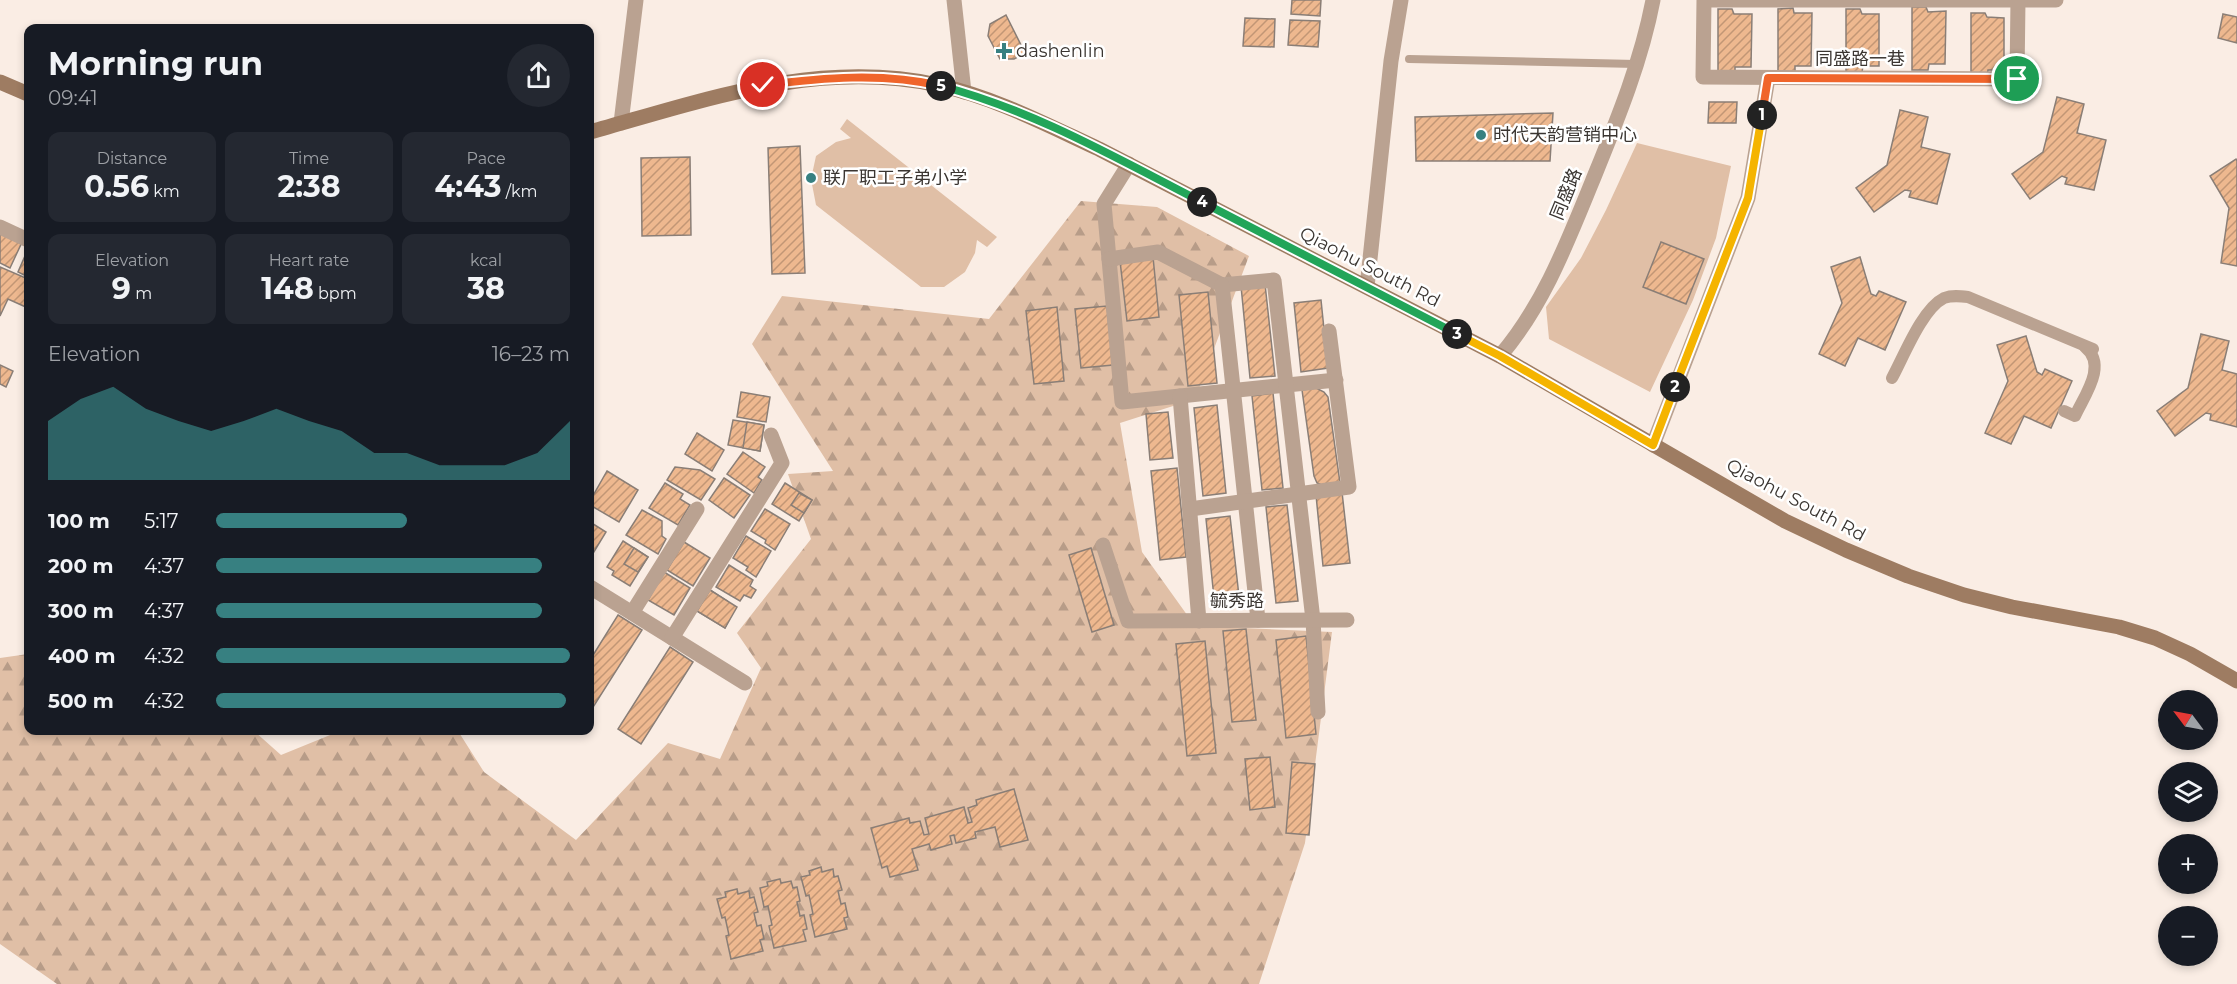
<!DOCTYPE html>
<meta charset="utf-8">
<style>
:root{--surface:#171b24;--page:#242831;--text:#f1f3f6;--muted:#9ea1a6;--accent:#378081}
body{margin:0;font-family:Montserrat,"Noto Sans SC",sans-serif;background:var(--page);color:var(--text);height:100vh;display:flex;flex-direction:column;font-size:22px;white-space:nowrap}
*{box-sizing:border-box;margin:0}
p{font-size:20px;color:var(--muted)}
.icon{flex:none;width:33px;height:33px;fill:none;stroke:currentColor;stroke-width:2;stroke-linecap:round;stroke-linejoin:round}
.map{position:relative;flex:1;overflow:hidden}
.sheet{position:absolute;left:24px;top:24px;width:570px;height:711px;display:flex;flex-direction:column;background:var(--surface);border-radius:12px;box-shadow:0 3px 9px #0003}
.sheet>*{flex:none}
.needle{width:39px;rotate:302deg}
.controls{position:absolute;left:2158px;top:690px;display:grid;gap:12px}
.controls a{display:grid;place-items:center;width:60px;height:60px;border-radius:50%;background:var(--surface);box-shadow:0 3px 9px #0003;font-size:30px}
.pin{position:absolute;display:grid;place-items:center;width:51px;height:51px;color:#fff;margin:-26px;border:3px solid #fff;border-radius:50%;box-shadow:0 2px 6px #0007}
.km{position:absolute;width:30px;height:30px;margin:-15px;border-radius:50%;background:#222;color:#fff;font-size:16px;line-height:30px;text-align:center}
.round{display:grid;place-items:center;flex:none;width:63px;height:63px;border-radius:32px;background:var(--page)}
.headline{display:flex;align-items:center;justify-content:space-between;height:102px;padding:0 24px}
h1{font-size:33px;font-weight:700;line-height:45px}
.metrics{display:grid;grid-template-columns:repeat(3,1fr);gap:9px;height:102px;padding:6px 24px}
.metrics div{display:grid;align-content:center;border-radius:12px;background:var(--page);text-align:center}
.metrics b{font-size:30px;font-weight:700}
.metrics small{font-size:16px;font-weight:400}
.metrics p{font-size:16px}
.chart{height:168px;padding:12px 24px}
.chart p{display:flex;justify-content:space-between}
.chart svg{width:100%;height:108px;margin-top:6px;fill:var(--accent);opacity:.7}
ul{padding:0 24px;list-style:none;font-size:20px}
li{display:grid;grid-template-columns:96px 72px 1fr;align-items:center;height:45px}
li i{height:15px;border-radius:8px;background:var(--accent)}
.map>svg:first-child{display:block}
.grass{fill:#e0bfa6}
.forest{fill:url(#forest-firs)}
.building{fill:url(#building-hatch);stroke:#8a7e76;stroke-width:1.5}
.lines{fill:none;stroke-linecap:round;stroke-linejoin:round}
.service{stroke:#baa291;stroke-width:8}
.pedestrian{stroke:#baa291;stroke-width:12}
.minor{stroke:#baa291;stroke-width:15}
.tertiary{stroke:#baa291;stroke-width:15}
.secondary{stroke:#9e7c62;stroke-width:15}
.split-1-casing{stroke:#fff;stroke-width:12}
.split-2-casing{stroke:#fff;stroke-width:12}
.split-3-casing{stroke:#fff;stroke-width:12}
.split-4-casing{stroke:#fff;stroke-width:12}
.split-5-casing{stroke:#fff;stroke-width:12}
.split-6-casing{stroke:#fff;stroke-width:12}
.split-1{stroke:#f0652b;stroke-width:8}
.split-2{stroke:#f5b400;stroke-width:8}
.split-3{stroke:#f5b400;stroke-width:8}
.split-4{stroke:#22a559;stroke-width:8}
.split-5{stroke:#22a559;stroke-width:8}
.split-6{stroke:#f0652b;stroke-width:8}
.poi-dot{fill:#378081;stroke:#fff;stroke-width:2}
.labels{text-anchor:middle;stroke-width:5;stroke-linejoin:round;paint-order:stroke}
.poi-label{font-size:18px;fill:#3a3531;stroke:#fff;text-anchor:start}
.street-label{font-size:18px;fill:#3a3531;stroke:#fff}
</style>
<div class="map">
<svg width="2237" height="984" viewBox="0 0 2237 984">
<defs>
<pattern id="forest-firs" width="22" height="20" patternUnits="userSpaceOnUse" patternTransform="scale(1.5)"><rect width="22" height="20" fill="#e0bfa6"/><path d="M5 1l3.5 6h-7zM16 11l3.5 6h-7z" fill="#b79c88"/></pattern>
<pattern id="building-hatch" width="6" height="6" patternUnits="userSpaceOnUse" patternTransform="scale(1.5)"><rect width="6" height="6" fill="#eeb88f"/><path d="M-1 1l2-2M0 6l6-6M5 7l2-2" fill="none" stroke="#c29675"/></pattern>
</defs>
<rect width="100%" height="100%" fill="#faede4"/>
<g class="grass">
<polygon points="847,119 997,237 987,247 977,240 975,253 965,272 944,287 921,287 816,205 811,179 816,156 836,142 851,138 840,129"/>
<polygon points="1637,143 1731,166 1716,238 1693,300 1650,392 1549,339 1546,307 1581,258 1606,210"/>
</g>
<polygon class="forest" points="1081,201 1157,207 1249,256 1195,399 1120,423 1142,552 1195,626 1332,632 1305,843 1259,984 57,984 0,944 0,658 28,654 28,730 254,731 281,755 340,731 458,731 484,772 576,840 668,743 720,759 761,668 737,633 811,539 788,474 833,471 752,344 782,296 989,319"/>
<g class="building">
<polygon points="1292,0 1321,0 1320,16 1291,14"/>
<polygon points="1912,7 1926,7 1928,12 1946,11 1945,64 1929,64 1928,70 1912,70"/>
<polygon points="1793,8 1794,13 1812,13 1811,66 1795,66 1795,72 1778,71 1778,9"/>
<polygon points="1718,9 1732,9 1734,14 1752,14 1751,67 1735,67 1735,73 1718,73"/>
<polygon points="1846,9 1860,9 1862,14 1879,14 1879,66 1863,66 1862,72 1846,72"/>
<polygon points="1971,13 1985,13 1987,17 2004,18 2004,70 1988,70 1987,76 1971,76"/>
<polygon points="2223,14 2237,17 2237,43 2218,38"/>
<polygon points="1006,15 1025,53 1014,59 1000,59 988,36 990,24"/>
<polygon points="1245,18 1275,19 1274,47 1243,46"/>
<polygon points="1290,20 1320,21 1318,47 1288,45"/>
<polygon points="2057,97 2084,104 2077,133 2106,140 2094,190 2065,184 2067,178 2062,176 2030,199 2012,174 2043,152"/>
<polygon points="1709,102 1737,102 1736,123 1708,123"/>
<polygon points="1900,110 1928,117 1921,147 1950,154 1937,204 1909,197 1911,191 1905,190 1874,212 1856,188 1887,165"/>
<polygon points="1553,113 1550,161 1416,161 1415,117"/>
<polygon points="800,146 805,273 772,274 768,148"/>
<polygon points="690,157 691,235 642,236 641,158"/>
<polygon points="2236,159 2237,161 2237,266 2221,263 2229,208 2210,176"/>
<polygon points="0,229 23,240 10,268 0,263"/>
<polygon points="1661,242 1704,259 1686,304 1643,287"/>
<polygon points="28,249 28,277 18,272"/>
<polygon points="1153,257 1159,317 1127,321 1120,261"/>
<polygon points="1860,257 1871,294 1876,296 1879,291 1906,302 1885,350 1858,338 1845,366 1819,354 1842,303 1831,267"/>
<polygon points="0,267 28,279 28,308 8,299 0,316"/>
<polygon points="1265,284 1275,376 1250,378 1241,286"/>
<polygon points="1208,292 1217,383 1188,386 1179,295"/>
<polygon points="1321,300 1328,368 1301,372 1294,303"/>
<polygon points="1107,306 1113,365 1081,368 1075,309"/>
<polygon points="1057,307 1064,381 1034,384 1026,311"/>
<polygon points="2201,334 2229,341 2222,370 2237,374 2237,427 2210,420 2211,414 2206,413 2175,436 2157,411 2188,388"/>
<polygon points="2026,336 2037,372 2042,375 2045,369 2072,381 2051,428 2024,416 2011,444 1985,433 2008,381 1997,345"/>
<polygon points="0,365 13,371 6,387 0,384"/>
<polygon points="1316,388 1324,392 1328,397 1340,483 1324,486 1317,483 1314,476 1302,390"/>
<polygon points="741,392 770,397 766,422 737,417"/>
<polygon points="1273,393 1283,488 1262,490 1252,396"/>
<polygon points="1217,405 1226,493 1203,496 1194,408"/>
<polygon points="1168,412 1173,458 1150,460 1146,414"/>
<polygon points="733,420 764,425 760,451 728,445"/>
<polygon points="747,422 764,425 760,451 743,448"/>
<polygon points="697,433 724,450 712,471 685,454"/>
<polygon points="743,452 765,467 758,477 762,480 754,493 727,474"/>
<polygon points="675,467 700,470 715,479 701,500 667,480"/>
<polygon points="1177,468 1186,557 1160,560 1151,471"/>
<polygon points="607,471 638,490 619,522 590,505 590,501"/>
<polygon points="724,478 750,495 734,518 709,500"/>
<polygon points="665,483 683,494 680,499 690,505 678,525 649,508"/>
<polygon points="785,483 812,500 799,521 772,504"/>
<polygon points="1342,492 1350,563 1323,566 1316,495"/>
<polygon points="799,493 812,500 804,513 791,505"/>
<polygon points="1287,505 1298,601 1276,603 1266,507"/>
<polygon points="765,509 790,524 775,550 765,543 766,540 751,531"/>
<polygon points="642,510 662,521 662,536 666,539 658,554 626,535"/>
<polygon points="1230,516 1240,605 1215,608 1206,519"/>
<polygon points="590,522 606,532 592,555 590,553"/>
<polygon points="746,536 771,551 756,577 746,570 748,567 733,558"/>
<polygon points="623,541 648,557 630,586 612,575 614,571 607,567"/>
<polygon points="684,542 710,558 693,586 667,570"/>
<polygon points="634,548 648,557 638,572 624,564"/>
<polygon points="1091,548 1114,625 1092,632 1069,555"/>
<polygon points="729,565 753,580 750,586 756,590 751,598 744,595 740,601 716,587"/>
<polygon points="664,572 690,588 674,615 648,600"/>
<polygon points="710,590 727,601 720,611 730,618 725,628 697,611"/>
<polygon points="710,590 737,607 725,628 697,611"/>
<polygon points="618,615 642,630 590,712 590,660"/>
<polygon points="1246,629 1256,720 1232,722 1223,631"/>
<polygon points="1306,636 1316,734 1286,738 1276,640"/>
<polygon points="1205,641 1216,753 1187,756 1176,644"/>
<polygon points="670,647 693,662 641,744 618,729"/>
<polygon points="1270,757 1275,807 1250,810 1245,759"/>
<polygon points="1292,762 1315,764 1309,835 1286,833"/>
<polygon points="1014,789 1028,840 1000,847 995,827 975,832 976,838 956,843 954,835 950,836 952,844 931,850 929,844 912,849 918,870 890,877 887,866 882,868 871,828 909,818 910,823 920,821 924,835 929,834 925,818 964,807 968,823 972,822 968,808 977,805 976,800"/>
<polygon points="821,867 822,872 833,869 834,877 838,876 842,890 838,891 841,904 845,903 848,917 844,918 847,929 815,937 810,915 813,914 809,895 806,896 801,877 810,875 809,871"/>
<polygon points="780,879 781,883 791,881 793,888 797,887 800,901 797,902 800,916 804,915 807,929 803,930 806,941 774,948 769,926 772,925 768,906 764,907 760,888 768,886 767,882"/>
<polygon points="737,889 738,894 749,891 750,898 754,897 758,912 754,913 757,926 761,925 764,939 760,940 763,951 731,959 726,936 729,935 725,917 722,918 717,899 726,897 725,892"/>
</g>
<g class="lines">
<polyline class="service" points="1409,59 1636,64"/>
<g class="pedestrian">
<path d="M1892 378C1904 356 1922 309 1944 298 1952 295 1960 296 1968 297L2093 349"/>
<path d="M2064 411 2075 416C2084 396 2108 365 2085 347"/>
</g>
<g class="minor">
<polyline points="954,0 964,92"/>
<polyline points="2018,0 2017,79 1703,77 1704,0 2056,0"/>
<polyline points="621,123 636,0"/>
<polyline points="1129,164 1104,204 1122,402 1336,380"/>
<polyline points="0,227 28,240"/>
<polyline points="1109,259 1158,252 1222,285 1274,280 1313,620 1318,712"/>
<polyline points="1222,285 1258,620"/>
<polyline points="1367,287 1391,61 1401,0"/>
<polyline points="1180,396 1199,621"/>
<polyline points="1653,445 1748,198 1768,78"/>
<polyline points="1190,509 1349,487 1329,331"/>
<polyline points="1103,545 1128,621 1347,620"/>
<polyline points="590,587 745,683"/>
<polyline points="632,613 697,509"/>
<polyline points="672,638 782,463 771,435"/>
</g>
<path class="tertiary" d="M1500 356C1543 306 1567 243 1592 182 1616 123 1641 63 1653 0"/>
<g class="secondary">
<polyline points="0,82 28,94"/>
<path d="M590 132C705 100 817 59 938 85 994 97 1047 125 1099 149L1500 356 1785 521 1846 550 1908 576 1964 595 2012 607 2119 627 2155 638 2190 654 2237 681"/>
</g>
</g>
<g class="lines">
<g class="split-1-casing">
<polyline id="split-1" points="1762,115 1768,78 2017,79"/>
</g>
<g class="split-2-casing">
<polyline id="split-2" points="1675,387 1748,198 1762,115"/>
</g>
<g class="split-3-casing">
<polyline id="split-3" points="1457,334 1500,356 1653,445 1675,387"/>
</g>
<g class="split-4-casing">
<polyline id="split-4" points="1202,202 1457,334"/>
</g>
<g class="split-5-casing">
<path id="split-5" d="M941 86C1033 110 1118 159 1202 202"/>
</g>
<g class="split-6-casing">
<path id="split-6" d="M763 85C822 78 882 72 941 86"/>
</g>
<use href="#split-1" class="split-1"/>
<use href="#split-2" class="split-2"/>
<use href="#split-3" class="split-3"/>
<use href="#split-4" class="split-4"/>
<use href="#split-5" class="split-5"/>
<use href="#split-6" class="split-6"/>
</g>
<g class="poi-dot">
<path d="M1001 42h6v6h6v6h-6v6h-6v-6h-6v-6h6z"/>
<circle cx="1481" cy="135" r="6"/>
<circle cx="811" cy="178" r="6"/>
</g>
<g class="labels">
<g class="poi-label">
<text x="1016" y="57">dashenlin</text>
<text x="1493" y="141">时代天韵营销中心</text>
<text x="823" y="184">联厂职工子弟小学</text>
</g>
<g class="street-label">
<text x="1860" y="65">同盛路一巷</text>
<text transform="translate(1566 194) rotate(-68)" y="6">同盛路</text>
<text transform="translate(1370 267) rotate(27)" y="6">Qiaohu South Rd</text>
<text transform="translate(1796 500) rotate(28)" y="6">Qiaohu South Rd</text>
<text x="1237" y="607">毓秀路</text>
</g>
</g>
</svg>
<div class="controls">
<a><svg class="needle" viewBox="-14 -14 28 28"><path d="M0-13l5 13h-10z" fill="#e53935"/><path d="M0 13l5-13h-10z" fill="#9ea1a6"/></svg></a>
<a><svg class="icon" aria-label="layers" viewBox="0 0 24 24"><path d="M12 4l9 5-9 5-9-5zM3 14l9 5 9-5"/></svg></a>
<a>+</a>
<a>−</a>
</div>
<div class="pin" style="left:2017px;top:79px;background:#1e9e55"><svg class="icon" aria-label="arrive" viewBox="0 0 24 24"><path d="M6 21V4h12l-3 4 3 4H6"/></svg></div>
<div class="pin" style="left:763px;top:85px;background:#d93025"><svg class="icon" aria-label="check" viewBox="0 0 24 24"><path d="M5 12l5 5 9-10"/></svg></div>
<b class="km" style="left:1762px;top:115px">1</b>
<b class="km" style="left:1675px;top:387px">2</b>
<b class="km" style="left:1457px;top:334px">3</b>
<b class="km" style="left:1202px;top:202px">4</b>
<b class="km" style="left:941px;top:86px">5</b>
<section class="sheet">
<div class="headline"><div><h1>Morning run</h1><p>09:41</p></div><a class="round"><svg class="icon" aria-label="share" viewBox="0 0 24 24"><path d="M12 15V3M7 8l5-5 5 5M5 13v7h14v-7"/></svg></a></div>
<div class="metrics">
<div><p>Distance</p><b>0.56<small> km</small></b></div>
<div><p>Time</p><b>2:38</b></div>
<div><p>Pace</p><b>4:43<small> /km</small></b></div>
</div>
<div class="metrics">
<div><p>Elevation</p><b>9<small> m</small></b></div>
<div><p>Heart rate</p><b>148<small> bpm</small></b></div>
<div><p>kcal</p><b>38</b></div>
</div>
<div class="chart"><p><span>Elevation</span>16–23 m</p>
<svg viewBox="0 0 160 44" preserveAspectRatio="none"><path d="M0 44V20L10 11L20 6L30 15L40 20L50 24L60 20L70 15L80 20L90 24L100 33L110 33L120 38L130 38L140 38L150 33L160 20V44z"/></svg>
</div>
<ul>
<li><b>100 m</b>5:17<i style="width:54%"></i></li>
<li><b>200 m</b>4:37<i style="width:92%"></i></li>
<li><b>300 m</b>4:37<i style="width:92%"></i></li>
<li><b>400 m</b>4:32<i style="width:100%"></i></li>
<li><b>500 m</b>4:32<i style="width:99%"></i></li>
</ul>
</section>
</div>
